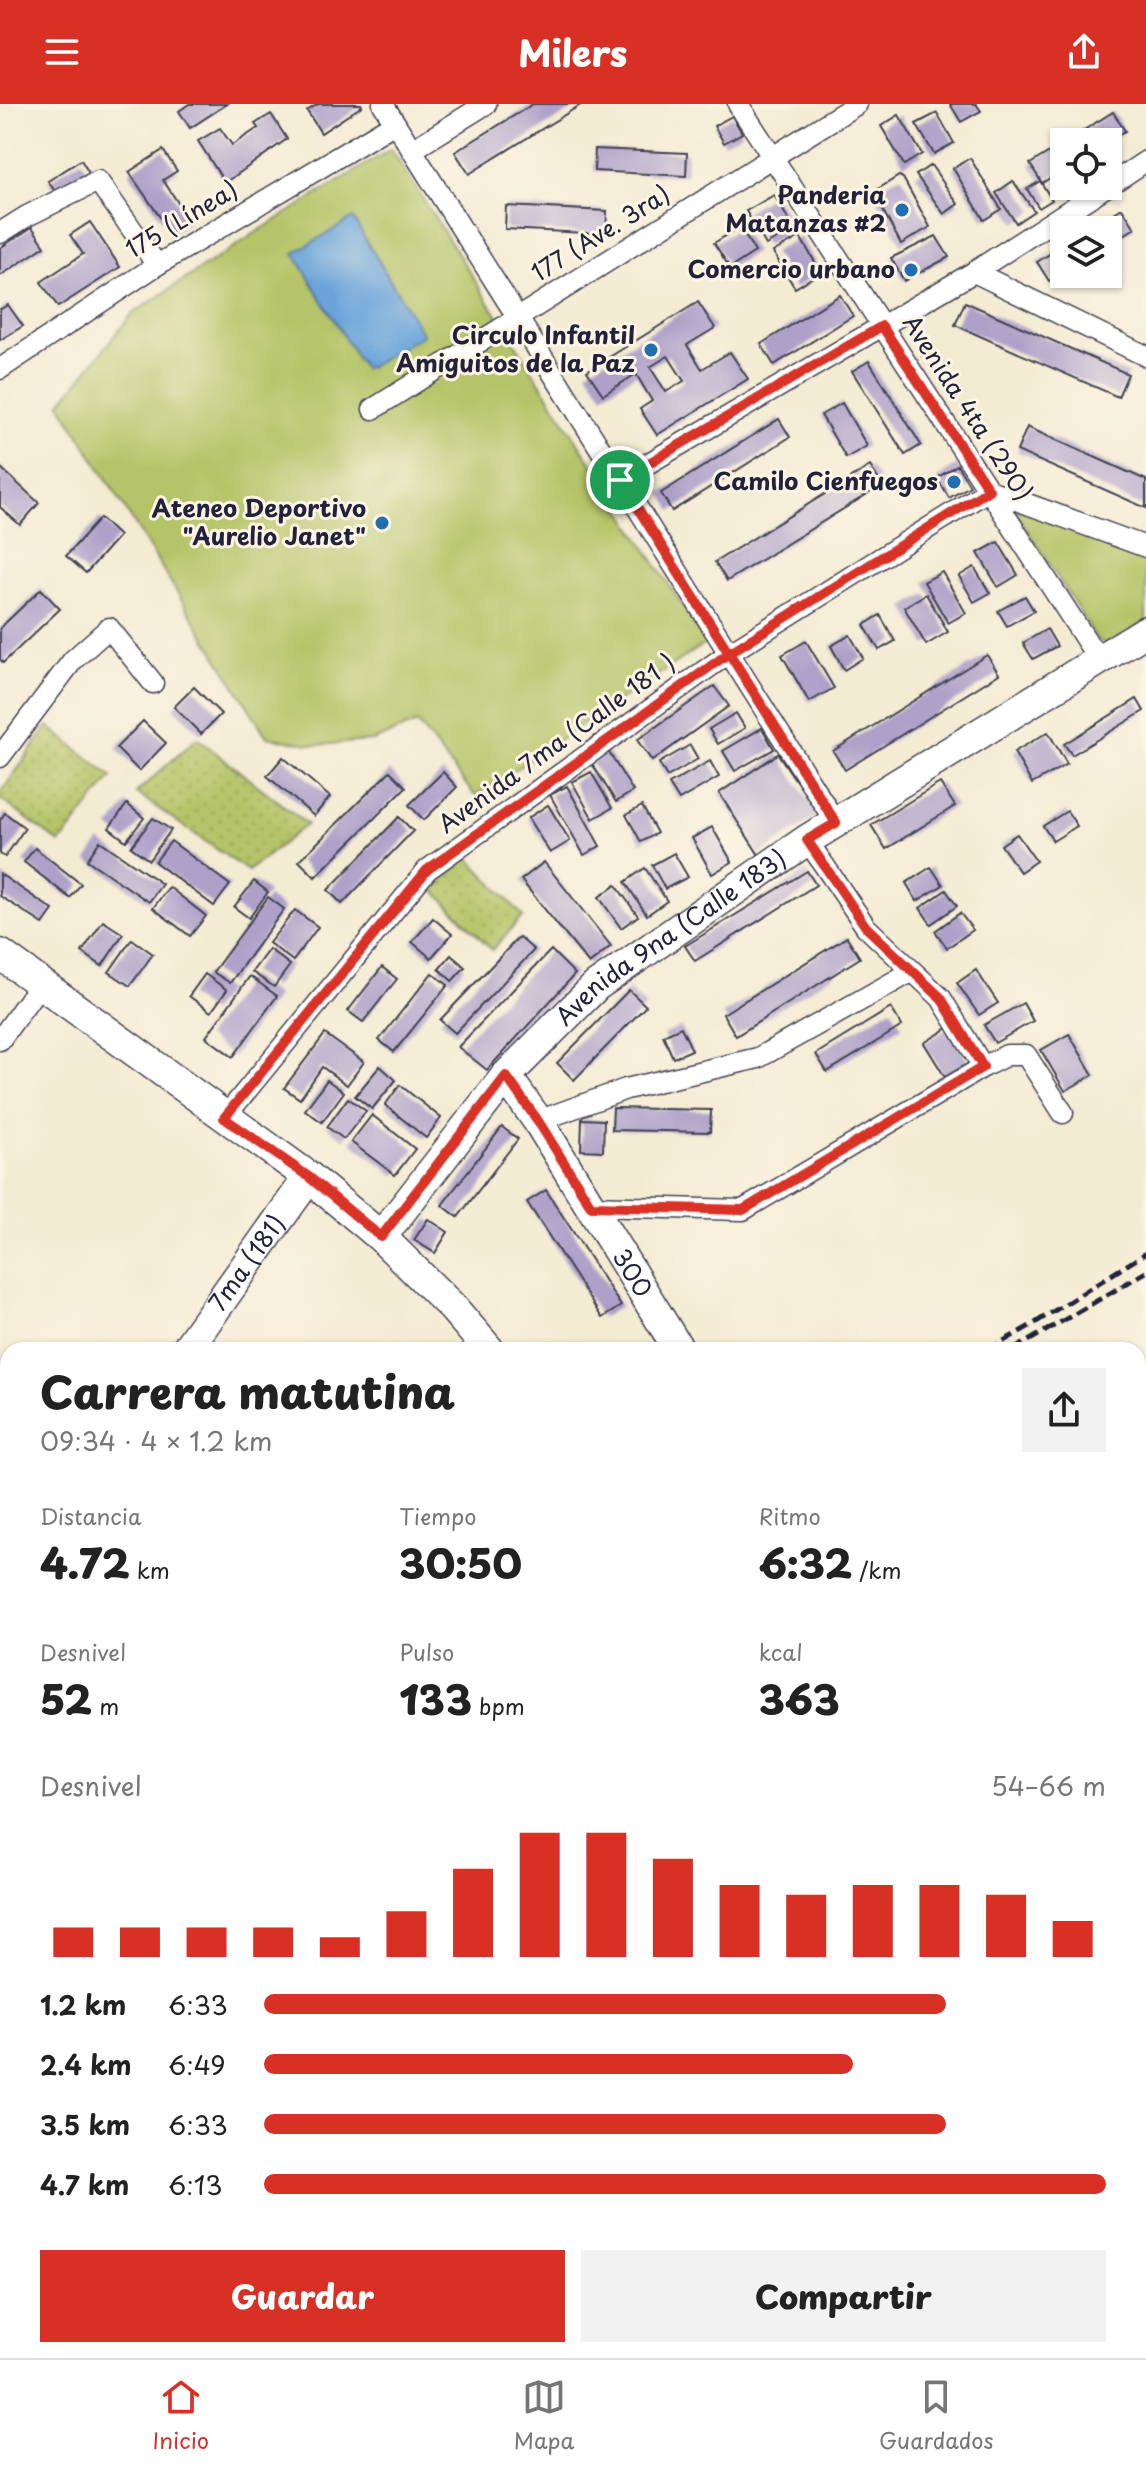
<!DOCTYPE html>
<html lang="es">
<meta charset="utf-8">
<style>
:root{--surface:#fff;--page:#f2f2f2;--text:#222;--muted:#767676;--line:#e0e0e0;--accent:#d93025}
body{margin:0;font-family:"Playpen Sans",sans-serif;background:var(--page);color:var(--text);height:100vh;display:flex;flex-direction:column;font-size:30px;white-space:nowrap}
*{box-sizing:border-box;margin:0}
p{font-size:26px;color:var(--muted)}
.icon{flex:none;width:44px;height:44px;fill:none;stroke:currentColor;stroke-width:2;stroke-linecap:round;stroke-linejoin:round}
.map{position:relative;flex:1;overflow:hidden}
.side{position:absolute;left:0px;top:1238px;width:1146px;height:1016px;display:flex;flex-direction:column;background:var(--surface);border-radius:24px 24px 0 0;box-shadow:0 2px 6px #0004}
.side>*{flex:none}
.controls{position:absolute;left:1050px;top:24px;display:grid;gap:16px}
.controls a{display:grid;place-items:center;width:72px;height:72px;border-radius:0px;background:var(--surface);box-shadow:0 2px 6px #0004;font-size:40px}
.pin{position:absolute;display:grid;place-items:center;width:68px;height:68px;color:#fff;margin:-34px;border:4px solid #fff;border-radius:50%;box-shadow:0 2px 8px #0007}
.round{display:grid;place-items:center;flex:none;width:84px;height:84px;border-radius:0px;background:var(--page)}
.headline{display:flex;align-items:center;justify-content:space-between;height:136px;padding:0 40px}
h1{font-size:44px;font-weight:800;line-height:60px}
.figures{display:grid;grid-template-columns:repeat(3,1fr);gap:12px;height:136px;padding:8px 40px}
.figures div{display:grid;align-content:center}
.figures b{font-size:40px;font-weight:800}
.figures small{font-size:22px;font-weight:400}
.figures p{font-size:22px}
.chart{height:224px;padding:16px 40px}
.chart p{display:flex;justify-content:space-between}
.chart svg{width:100%;height:144px;margin-top:8px;stroke:var(--accent);stroke-width:6}
.cta{display:flex;gap:16px;margin-top:auto;padding:16px 40px}
.cta a{flex:1;height:92px;border-radius:0px;background:var(--accent);color:#fff;font-size:32px;font-weight:800;line-height:92px;text-align:center}
.cta a+a{background:var(--page);color:var(--text)}
ul{padding:0 40px;list-style:none;font-size:26px}
li{display:grid;grid-template-columns:128px 96px 1fr;align-items:center;height:60px}
li i{height:20px;border-radius:10px;background:var(--accent)}
header{display:flex;justify-content:space-between;align-items:center;height:104px;padding:0 40px;background:var(--accent);color:#fff;font-size:36px;font-weight:800}
.tabs{display:flex;justify-content:space-around;align-items:center;height:112px;border-top:2px solid var(--line);background:var(--surface);font-size:22px;color:var(--muted)}
.tabs a{display:grid;justify-items:center;gap:4px}
.tabs .current{color:var(--accent)}
.map>svg:first-child{display:block}
.grass{fill:url(#grass-dots);stroke:#6c7351;stroke-width:2}
.park{fill:#b5c467;stroke:#6c7351;stroke-width:2}
.water{fill:#6ba4da;stroke:#46638a;stroke-width:2}
.building{fill:#aea0c9;fill-rule:evenodd}
.lines{fill:none;stroke-linecap:round;stroke-linejoin:round}
.street-casing{stroke:#424052;stroke-width:23}
.secondary-casing{stroke:#424052;stroke-width:33}
.street{stroke:#fff;stroke-width:20}
.secondary{stroke:#fff;stroke-width:30}
.rail{stroke:#22223b;stroke-width:5;stroke-dasharray:12 6;stroke-linecap:butt}
.route-casing{stroke:#fff;stroke-width:16}
.route{stroke:#d93025;stroke-width:10}
.poi-dot{fill:#1f6fb2;stroke:#fcf5e5;stroke-width:3}
.labels{text-anchor:middle;stroke-width:6;stroke-linejoin:round;paint-order:stroke}
.poi-label{font-size:24px;font-weight:bold;fill:#22223b;stroke:#fcf5e5;text-anchor:end}
.street-label{font-size:24px;fill:#22223b;stroke:#fcf5e5}
</style>
<header><svg class="icon" aria-label="menu" viewBox="0 0 24 24"><path d="M4 6h16M4 12h16M4 18h16"/></svg>Milers<svg class="icon" aria-label="share" viewBox="0 0 24 24"><path d="M12 15V3M7 8l5-5 5 5M5 13v7h14v-7"/></svg></header>
<div class="map">
<svg width="1146" height="2254" viewBox="0 0 1146 2254">
<defs>
<pattern id="grass-dots" width="8" height="8" patternUnits="userSpaceOnUse" patternTransform="scale(2)"><rect width="8" height="8" fill="#b5c467"/><path d="M2 2h.1M6 6h.1" fill="none" stroke="#9ba85a" stroke-width="1.8" stroke-linecap="round"/></pattern>
</defs>
<rect width="100%" height="100%" fill="#fcf5e5"/>
<filter id="ink" filterUnits="userSpaceOnUse"><feTurbulence type="fractalNoise" baseFrequency=".0125" numOctaves="2"/><feDisplacementMap in="SourceGraphic" scale="16" xChannelSelector="R" yChannelSelector="G"/><feConvolveMatrix kernelMatrix="1 2 1 2 8 2 1 2 1" color-interpolation-filters="sRGB"/></filter>
<filter id="wash" filterUnits="userSpaceOnUse"><feTurbulence type="fractalNoise" baseFrequency=".006" numOctaves="4" result="noise"/><feDisplacementMap in="SourceGraphic" scale="32" xChannelSelector="R" yChannelSelector="G"/><feGaussianBlur stdDeviation="1.8" result="paint"/><feColorMatrix in="noise" values="0 0 0 0 0 0 0 0 0 0 0 0 0 0 0 0 0 1.4 0 .05"/><feComposite in="paint" operator="in"/></filter>
<g filter="url(#wash)">
<rect width="100%" height="100%" fill="#f4ebd3"/>
<g class="grass">
<polygon points="48,622 112,673 60,739 0,695 0,690"/>
<polygon points="197,634 307,720 248,767 136,689"/>
<polygon points="467,752 523,812 492,846 434,786"/>
</g>
<g class="park">
<polygon points="391,45 706,539 475,692 417,619 373,637 316,641 267,633 60,300 132,210 257,128"/>
<polygon points="1013,403 1146,453 1146,517 1109,540 1098,537"/>
</g>
<polygon class="water" points="353,114 423,231 364,266 294,149"/>
<g id="blocks">
<g class="building">
<polygon points="189,0 227,0 190,24 179,7"/>
<polygon points="318,0 361,0 362,2 321,29 307,7"/>
<polygon points="533,0 582,0 469,70 455,48"/>
<polygon points="950,0 976,0 981,7 961,18"/>
<polygon points="1113,8 1125,27 1108,38 1065,38"/>
<polygon points="937,9 954,39 934,50 916,20"/>
<polygon points="271,10 287,35 225,79 198,37 220,24 232,41 258,24 255,20"/>
<polygon points="899,11 922,50 904,61 881,22"/>
<polygon points="732,12 742,29 724,39 714,22"/>
<polygon points="1064,39 1064,65 1042,79 1030,60"/>
<polygon points="595,45 687,49 686,72 594,67"/>
<polygon points="163,46 177,67 163,76 190,117 171,129 129,68"/>
<polygon points="970,54 1001,105 984,116 953,64"/>
<polygon points="81,56 89,69 56,89 48,77"/>
<polygon points="931,61 958,100 944,110 916,71"/>
<polygon points="899,72 903,74 930,123 901,140 873,88"/>
<polygon points="1013,77 1034,107 1016,119 996,89"/>
<polygon points="1040,77 1052,96 1039,104 1027,85"/>
<polygon points="774,91 794,125 766,141 746,107"/>
<polygon points="506,102 607,107 606,130 505,125"/>
<polygon points="1122,104 1135,124 1108,141 1108,126 1087,126"/>
<polygon points="90,118 120,163 58,203 41,178 83,150 70,131"/>
<polygon points="32,123 45,142 0,172 0,144"/>
<polygon points="740,123 755,148 730,164 714,139"/>
<polygon points="936,132 949,153 904,177 891,154"/>
<polygon points="800,133 821,168 795,184 773,148"/>
<polygon points="1064,141 1064,168 1049,177 1037,158"/>
<polygon points="840,191 853,212 774,261 761,240"/>
<path d="M698 198 715 224 687 241 702 265 730 248 748 275 657 331 640 305 652 297 636 270 603 291 587 267ZM668 252 684 277 666 288 650 263Z"/>
<polygon points="965,198 1128,270 1118,293 955,221"/>
<polygon points="8,201 23,222 0,236 0,205"/>
<polygon points="869,257 921,341 905,351 852,267"/>
<polygon points="842,299 867,342 846,354 821,311"/>
<polygon points="779,315 790,333 672,407 661,389"/>
<polygon points="1027,323 1146,376 1146,404 1017,347"/>
<polygon points="957,361 970,382 949,394 937,374"/>
<polygon points="870,362 882,381 727,477 715,458"/>
<polygon points="0,363 39,399 20,421 0,403"/>
<polygon points="100,414 119,432 86,469 66,452"/>
<polygon points="998,438 1018,471 998,483 978,449"/>
<polygon points="974,463 990,489 974,498 959,472"/>
<polygon points="942,468 966,509 948,519 924,478"/>
<polygon points="41,485 60,505 3,559 0,555 0,524"/>
<polygon points="926,490 948,528 926,541 904,503"/>
<polygon points="1025,492 1034,507 1007,522 998,507"/>
<polygon points="880,511 895,537 879,546 864,521"/>
<polygon points="1047,525 1057,542 1033,555 1023,539"/>
<polygon points="850,531 863,554 844,566 831,542"/>
<polygon points="806,537 834,584 809,598 782,551"/>
<polygon points="987,551 999,570 845,666 833,647"/>
<polygon points="714,582 729,602 652,657 637,636"/>
<polygon points="194,583 221,610 201,630 174,603"/>
<polygon points="1137,595 1144,607 1072,651 1064,640"/>
<polygon points="736,609 745,624 718,640 709,625"/>
<polygon points="143,617 166,639 139,667 116,644"/>
<polygon points="762,624 774,645 735,667 723,647"/>
<polygon points="1048,628 1067,660 1032,680 1014,648"/>
<polygon points="690,641 698,655 667,673 659,659"/>
<polygon points="608,647 633,687 616,698 591,658"/>
<polygon points="778,650 819,711 759,751 719,689"/>
<polygon points="283,653 330,693 314,712 267,672"/>
<polygon points="710,657 719,673 679,696 669,680"/>
<polygon points="390,667 406,683 315,773 299,757"/>
<polygon points="443,668 457,683 424,716 409,701"/>
<polygon points="591,668 612,704 593,715 572,678"/>
<polygon points="940,679 955,702 886,745 871,721"/>
<polygon points="567,682 600,742 584,751 550,691"/>
<polygon points="127,700 144,714 126,737 109,724"/>
<polygon points="548,701 570,737 550,749 528,714"/>
<polygon points="642,702 657,729 641,738 626,711"/>
<polygon points="1067,707 1077,722 1053,737 1043,722"/>
<polygon points="5,709 25,724 5,753 0,750 0,716"/>
<polygon points="399,713 413,727 342,800 328,786"/>
<polygon points="153,714 171,726 149,756 131,743"/>
<polygon points="712,723 732,758 712,770 692,734"/>
<polygon points="1017,730 1036,757 1020,768 1001,741"/>
<polygon points="100,737 162,780 149,798 87,756"/>
<polygon points="171,737 230,781 214,802 155,758"/>
<polygon points="35,744 81,780 70,794 24,758"/>
<polygon points="674,749 688,773 665,785 652,761"/>
<polygon points="544,758 611,842 589,860 521,776"/>
<polygon points="931,763 943,781 917,797 906,779"/>
<polygon points="645,764 667,797 647,811 625,778"/>
<polygon points="807,767 816,781 695,857 685,842"/>
<polygon points="0,770 53,806 43,820 0,792"/>
<polygon points="254,777 268,788 249,814 234,803"/>
<polygon points="616,781 638,812 621,824 599,793"/>
<polygon points="169,783 206,812 190,832 153,804"/>
<polygon points="946,786 957,802 931,820 920,804"/>
<polygon points="268,793 284,805 230,879 213,868"/>
<polygon points="295,806 318,823 293,857 269,839"/>
<polygon points="960,809 973,826 947,844 935,827"/>
<polygon points="433,814 452,830 431,854 412,838"/>
<polygon points="103,817 123,830 102,862 82,848"/>
<polygon points="519,833 534,846 455,929 440,916"/>
<polygon points="847,833 860,854 736,932 723,910"/>
<polygon points="132,835 153,850 130,882 109,868"/>
<polygon points="269,845 290,861 274,883 252,868"/>
<polygon points="551,846 575,870 487,966 458,943"/>
<polygon points="451,851 465,863 452,877 439,865"/>
<polygon points="382,863 397,875 363,918 348,907"/>
<polygon points="976,866 998,899 979,911 957,879"/>
<polygon points="432,869 448,881 394,948 379,936"/>
<polygon points="205,870 227,886 211,908 189,892"/>
<polygon points="250,872 277,892 233,953 206,933"/>
<polygon points="629,886 646,902 574,976 557,959"/>
<polygon points="1023,899 1033,917 995,939 984,921"/>
<polygon points="891,904 902,922 827,968 816,950"/>
<polygon points="681,923 692,946 673,954 663,931"/>
<polygon points="948,924 969,959 945,973 924,939"/>
<polygon points="325,930 364,958 347,981 322,963 300,995 284,984"/>
<polygon points="1069,930 1093,971 1065,987 1041,946"/>
<polygon points="380,962 396,976 372,1005 355,992"/>
<polygon points="327,976 344,988 322,1018 305,1006"/>
<polygon points="400,981 441,1014 426,1034 385,1001"/>
<polygon points="348,994 366,1007 344,1035 327,1023"/>
<polygon points="613,1004 711,1006 710,1028 612,1026"/>
<polygon points="372,1011 415,1045 395,1071 351,1038"/>
<polygon points="582,1015 604,1016 603,1047 581,1046"/>
<polygon points="502,1023 518,1035 458,1113 442,1101"/>
<polygon points="546,1086 621,1202 602,1214 527,1098"/>
<polygon points="428,1115 448,1128 435,1149 414,1136"/>
</g>
</g>
</g>
<g filter="url(#ink)">
<use href="#blocks" fill-opacity="0" stroke="#424052" stroke-width="2"/>
<g class="lines">
<g class="street-casing">
<g id="street">
<polyline points="383,0 836,719"/>
<polyline points="738,0 1099,556"/>
<polyline points="412,46 486,0"/>
<polyline points="1108,82 1146,57"/>
<polyline points="0,129 27,112 98,77 157,161"/>
<polyline points="974,168 1146,252"/>
<polyline points="0,265 157,161 395,19"/>
<polyline points="373,305 857,0"/>
<polyline points="620,376 974,168 1107,82"/>
<polyline points="0,653 73,556 109,524 153,579"/>
<polyline points="807,736 866,823 941,894 983,963"/>
<polyline points="0,936 40,880"/>
<polyline points="224,1014 427,766 729,549 989,386 1146,443"/>
<polyline points="538,1017 626,985 758,954 911,868"/>
<polyline points="591,1102 743,1106 983,963 1007,951 1026,951 1063,1009"/>
<polyline points="1138,1746 1146,1749"/>
<polyline points="1138,1896 1146,1882"/>
</g>
</g>
<g class="secondary-casing">
<g id="secondary">
<polyline points="0,850 309,1073 381,1133 453,1204 489,1246"/>
<path id="s1" d="M506 972 538 1017 679 1246"/>
<path id="s2" d="M381 1133 506 972 596 882 807 736 1146 527"/>
<path id="s3" d="M186 1246 309 1073"/>
<polyline points="0,1508 8,1497"/>
<polyline points="671,2254 682,2246"/>
</g>
</g>
<use href="#street" class="street"/>
<use href="#secondary" class="secondary"/>
<g class="rail">
<polyline points="988,1246 1035,1219 1146,1149"/>
<polyline points="1013,1246 1146,1168"/>
<polyline points="0,1807 8,1802"/>
<polyline points="0,1827 8,1822"/>
</g>
</g>
</g>
<g class="lines" filter="url(#ink)">
<g class="route-casing">
<polyline id="route" points="620,376 729,549 427,766 224,1014 309,1073 381,1133 506,972 538,1017 591,1102 743,1106 983,963 941,894 866,823 807,736 836,719 729,549 989,386 882,222 620,376"/>
</g>
<use href="#route" class="route"/>
</g>
<g class="poi-dot">
<circle cx="902" cy="106" r="8"/>
<circle cx="911" cy="166" r="8"/>
<circle cx="651" cy="246" r="8"/>
<circle cx="954" cy="378" r="8"/>
<circle cx="382" cy="419" r="8"/>
</g>
<g class="labels">
<g class="poi-label">
<text x="886" y="100">Panderia<tspan x="886" dy="28">Matanzas #2</tspan></text>
<text x="895" y="174">Comercio urbano</text>
<text x="635" y="240">Circulo Infantil<tspan x="635" dy="28">Amiguitos de la Paz</tspan></text>
<text x="938" y="386">Camilo Cienfuegos</text>
<text x="366" y="413">Ateneo Deportivo<tspan x="366" dy="28">"Aurelio Janet"</tspan></text>
</g>
<g class="street-label">
<text transform="translate(182 116) rotate(-31)" y="8">175 (Línea)</text>
<text transform="translate(601 130) rotate(-32)" y="8">177 (Ave. 3ra)</text>
<text transform="translate(967 304) rotate(57)" y="8">Avenida 4ta (290)</text>
<text transform="translate(557 640) rotate(-36)" y="8">Avenida 7ma (Calle 181 )</text>
<text dy="8" stroke="none"><textPath href="#s2" startOffset="420">Avenida 9na (Calle 183)</textPath></text>
<text dy="8" stroke="none"><textPath href="#s3" startOffset="106">7ma (181)</textPath></text>
<text dy="8" stroke="none"><textPath href="#s1" startOffset="234">300</textPath></text>
</g>
</g>
</svg>
<div class="controls">
<a><svg class="icon" aria-label="locate" viewBox="0 0 24 24"><circle cx="12" cy="12" r="6"/><path d="M12 2v4M12 18v4M2 12h4M18 12h4"/></svg></a>
<a><svg class="icon" aria-label="layers" viewBox="0 0 24 24"><path d="M12 4l9 5-9 5-9-5zM3 14l9 5 9-5"/></svg></a>
</div>
<div class="pin" style="left:620px;top:376px;background:#1e9e55"><svg class="icon" aria-label="arrive" viewBox="0 0 24 24"><path d="M6 21V4h12l-3 4 3 4H6"/></svg></div>
<section class="side">
<div class="headline"><div><h1>Carrera matutina</h1><p>09:34 · 4 × 1.2 km</p></div><a class="round"><svg class="icon" aria-label="share" viewBox="0 0 24 24"><path d="M12 15V3M7 8l5-5 5 5M5 13v7h14v-7"/></svg></a></div>
<div class="figures">
<div><p>Distancia</p><b>4.72<small> km</small></b></div>
<div><p>Tiempo</p><b>30:50</b></div>
<div><p>Ritmo</p><b>6:32<small> /km</small></b></div>
</div>
<div class="figures">
<div><p>Desnivel</p><b>52<small> m</small></b></div>
<div><p>Pulso</p><b>133<small> bpm</small></b></div>
<div><p>kcal</p><b>363</b></div>
</div>
<div class="chart"><p><span>Desnivel</span>54–66 m</p>
<svg viewBox="0 0 160 44" preserveAspectRatio="none"><path d="M5 44V35M15 44V35M25 44V35M35 44V35M45 44V38M55 44V30M65 44V17M75 44V6M85 44V6M95 44V14M105 44V22M115 44V25M125 44V22M135 44V22M145 44V25M155 44V33"/></svg>
</div>
<ul>
<li><b>1.2 km</b>6:33<i style="width:81%"></i></li>
<li><b>2.4 km</b>6:49<i style="width:70%"></i></li>
<li><b>3.5 km</b>6:33<i style="width:81%"></i></li>
<li><b>4.7 km</b>6:13<i style="width:100%"></i></li>
</ul>
<div class="cta"><a>Guardar</a><a>Compartir</a></div>
</section>
</div>
<nav class="tabs">
<a class="current"><svg class="icon" aria-label="home" viewBox="0 0 24 24"><path d="M3 11l9-7 9 7M6 9v11h12V9"/></svg>Inicio</a>
<a><svg class="icon" aria-label="map" viewBox="0 0 24 24"><path d="M3 6l6-2 6 2 6-2v14l-6 2-6-2-6 2zM9 4v14M15 6v14"/></svg>Mapa</a>
<a><svg class="icon" aria-label="saved" viewBox="0 0 24 24"><path d="M7 4h10v16l-5-4-5 4z"/></svg>Guardados</a>
</nav>
